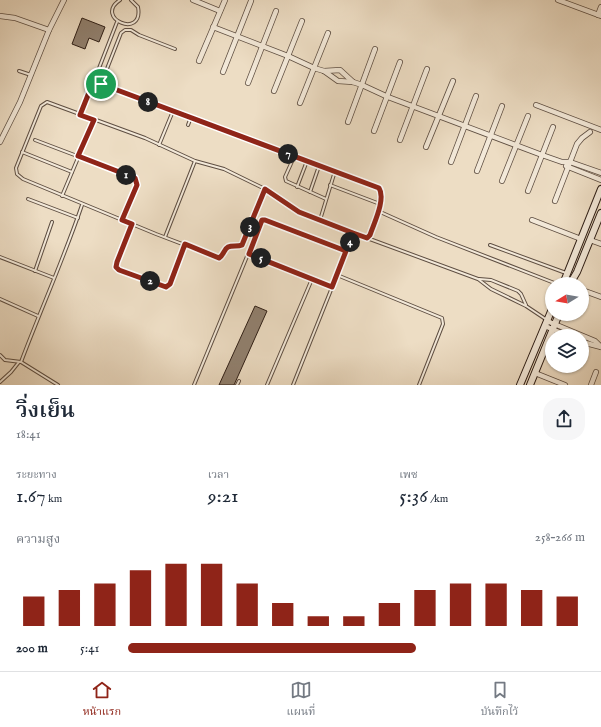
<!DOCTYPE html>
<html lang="th">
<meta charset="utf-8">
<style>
:root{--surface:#fff;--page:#f6f6f7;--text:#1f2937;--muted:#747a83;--line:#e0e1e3;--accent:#8f2418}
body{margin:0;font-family:"IM FELL English","Noto Serif Thai",serif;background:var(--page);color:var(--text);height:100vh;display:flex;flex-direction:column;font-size:15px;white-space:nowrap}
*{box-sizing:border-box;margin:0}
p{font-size:13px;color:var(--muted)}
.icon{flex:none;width:22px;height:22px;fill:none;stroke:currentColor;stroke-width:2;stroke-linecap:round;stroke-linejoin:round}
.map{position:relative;height:385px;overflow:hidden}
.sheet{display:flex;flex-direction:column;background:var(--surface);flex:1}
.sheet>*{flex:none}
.needle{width:26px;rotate:259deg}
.controls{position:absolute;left:545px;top:277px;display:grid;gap:8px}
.controls a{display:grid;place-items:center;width:44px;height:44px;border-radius:50%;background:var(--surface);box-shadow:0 1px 3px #0004;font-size:20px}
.pin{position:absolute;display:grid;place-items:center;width:34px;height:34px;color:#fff;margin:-17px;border:2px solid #fff;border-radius:50%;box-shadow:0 1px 4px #0007}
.km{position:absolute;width:20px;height:20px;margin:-10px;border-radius:50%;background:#222;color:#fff;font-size:11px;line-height:20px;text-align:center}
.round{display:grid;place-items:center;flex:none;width:42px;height:42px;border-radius:16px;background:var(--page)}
.head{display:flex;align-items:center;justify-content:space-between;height:68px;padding:0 16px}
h1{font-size:22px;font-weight:600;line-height:30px}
.metrics{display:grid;grid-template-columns:repeat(3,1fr);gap:6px;height:68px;padding:4px 16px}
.metrics div{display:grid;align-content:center}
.metrics b{font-size:20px;font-weight:600}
.metrics small{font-size:11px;font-weight:400}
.metrics p{font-size:11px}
.chart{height:112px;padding:8px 16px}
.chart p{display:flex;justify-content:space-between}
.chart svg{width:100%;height:72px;margin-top:4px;stroke:var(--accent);stroke-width:6}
ul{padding:0 16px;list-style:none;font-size:13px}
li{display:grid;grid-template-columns:64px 48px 1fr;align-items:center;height:30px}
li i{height:10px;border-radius:5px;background:var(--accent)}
.tab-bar{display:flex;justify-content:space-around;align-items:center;height:56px;border-top:1px solid var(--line);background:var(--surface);font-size:11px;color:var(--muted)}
.tab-bar a{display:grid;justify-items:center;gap:2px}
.tab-bar .current{color:var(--accent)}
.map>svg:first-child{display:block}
.building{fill:#918170;stroke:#2e1e16}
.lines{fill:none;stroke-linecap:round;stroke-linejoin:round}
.lane-casing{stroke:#5e4e42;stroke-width:4}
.street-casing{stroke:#5e4e42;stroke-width:6}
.secondary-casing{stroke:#2e1e16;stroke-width:8}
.lane{stroke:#f3e9d9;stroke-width:2}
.street{stroke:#f3e9d9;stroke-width:4.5}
.secondary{stroke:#f3e9d9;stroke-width:6}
.route-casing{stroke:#fff;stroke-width:8}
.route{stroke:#8f2418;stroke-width:5}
</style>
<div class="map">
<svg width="601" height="385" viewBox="0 0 601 385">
<rect width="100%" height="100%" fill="#edddc4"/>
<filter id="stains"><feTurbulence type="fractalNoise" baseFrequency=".005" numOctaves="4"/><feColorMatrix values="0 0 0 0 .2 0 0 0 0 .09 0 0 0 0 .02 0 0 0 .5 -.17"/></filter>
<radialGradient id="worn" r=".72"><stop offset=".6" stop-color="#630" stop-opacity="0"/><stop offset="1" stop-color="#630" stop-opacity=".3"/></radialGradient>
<g class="building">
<polygon points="82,18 105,27 99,42 89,38 85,49 72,44"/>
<polygon points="255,306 267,311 234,385 219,385"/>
</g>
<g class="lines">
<g class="lane-casing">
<g id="lane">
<path d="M120 0C93 18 144 40 138 7L131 0"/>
<polyline points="117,22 94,81 101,84 379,188 382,195 378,211 436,237 557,284"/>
<polyline points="19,71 31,75"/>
<polyline points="101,84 121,33 125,30 131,30 139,35 175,49"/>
<polyline points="81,115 94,81"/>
<polyline points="188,125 191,117"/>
<polyline points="35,140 135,178 137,185 122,220"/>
<polyline points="159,145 173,111"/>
<polyline points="22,152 72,172"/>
<polyline points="294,157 285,177 286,181 326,199"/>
<polyline points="330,185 380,204"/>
<polyline points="297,187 307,161"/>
<path d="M265 189 242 245 238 247H228C224 251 224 255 219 258L156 234 23 179 17 174 16 168 41 106 47 102 145 138 195 161 224 169 265 189 299 212 367 238 378 211"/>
<polyline points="310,192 319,166"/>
<polyline points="62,196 94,120"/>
<polyline points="28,199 78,218"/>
<polyline points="320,220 335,171"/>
<polyline points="133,224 117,262 116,267 119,270 166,287 170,284 185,245"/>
<polyline points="165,237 195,161"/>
<polyline points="367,238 478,279 491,289 526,306 547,320"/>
<polyline points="490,245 566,273"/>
<polyline points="346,251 353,233"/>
<polyline points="249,254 312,279"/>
<polyline points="0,257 54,278"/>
<polyline points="35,271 52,222"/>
<polyline points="479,279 491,280 518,291 521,294 526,305"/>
<polyline points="0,299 38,316"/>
<polyline points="0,355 5,360 21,362 58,385"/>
<path d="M21 362C41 309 64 258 82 205"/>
<polyline points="0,382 11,372 19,362"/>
<polyline points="194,385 262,220 265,220 346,251 337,275"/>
<polyline points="237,385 239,381"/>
<polyline points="267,385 312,279 332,287"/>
<polyline points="293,385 337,275 442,318 443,324 419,385"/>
</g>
</g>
<g class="street-casing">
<g id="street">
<polyline points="193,0 220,11"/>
<polyline points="558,0 601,16"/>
<polyline points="598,15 601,7"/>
<polyline points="0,16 15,18 49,30"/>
<polyline points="213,27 288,56 314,68 324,71 338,81 353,82 362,85 388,97 542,155 562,162 570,162 601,173"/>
<polyline points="199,61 225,0"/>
<polyline points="324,71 340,70 353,82"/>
<polyline points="223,72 251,1"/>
<polyline points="248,83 276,11"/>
<polyline points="274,91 302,21"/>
<polyline points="300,103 328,33"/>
<polyline points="536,105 601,130"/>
<polyline points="348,122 375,49"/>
<polyline points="374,131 400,62"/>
<polyline points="400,140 427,69"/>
<polyline points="0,142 20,102 49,30 64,0"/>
<polyline points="426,147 453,81"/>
<polyline points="451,162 476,96"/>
<polyline points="566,166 601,180"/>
<polyline points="477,171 502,106"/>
<polyline points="502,181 528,116"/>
<polyline points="528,191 553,127"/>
<polyline points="555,201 577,144 582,138 590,132"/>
<polyline points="532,220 581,239"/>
<polyline points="590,240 601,244"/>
<polyline points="582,290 601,297"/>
<polyline points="547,321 595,341 601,347"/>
<polyline points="545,326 568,336"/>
<polyline points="582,342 601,347"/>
<polyline points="535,373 565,385"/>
<polyline points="591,385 596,372"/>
</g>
</g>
<g class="secondary-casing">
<g id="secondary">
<polyline points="563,284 601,189"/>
<polyline points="570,284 577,272 601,213"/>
<polyline points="520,385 552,309"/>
<polyline points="530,385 559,314"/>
</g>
</g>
<use href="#lane" class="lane"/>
<use href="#street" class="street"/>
<use href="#secondary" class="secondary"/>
</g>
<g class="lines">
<g class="route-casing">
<path id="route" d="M101 84 94 80 80 115 94 120 78 156 135 178 137 185 122 220 132 224 117 262 116 267 119 270 166 287 170 284 185 244 219 258C224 255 224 249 228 247 232 245 238 247 242 245L265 189 299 212 353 233 346 251 265 220H262L249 254 332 287 353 233 367 238 370 235C374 223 386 199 379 188L101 84"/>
</g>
<use href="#route" class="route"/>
</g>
<rect width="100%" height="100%" filter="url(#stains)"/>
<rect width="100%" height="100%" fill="url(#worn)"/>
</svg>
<div class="controls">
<a><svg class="needle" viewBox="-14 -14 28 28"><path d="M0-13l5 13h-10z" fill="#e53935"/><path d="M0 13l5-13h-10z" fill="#747a83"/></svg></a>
<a><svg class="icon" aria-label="layers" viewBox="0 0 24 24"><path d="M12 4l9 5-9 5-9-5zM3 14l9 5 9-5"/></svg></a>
</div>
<div class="pin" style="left:101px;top:84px;background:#1e9e55"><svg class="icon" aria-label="arrive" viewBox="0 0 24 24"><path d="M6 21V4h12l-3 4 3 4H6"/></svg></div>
<b class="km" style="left:126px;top:175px">1</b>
<b class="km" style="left:150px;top:281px">2</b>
<b class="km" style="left:250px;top:227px">3</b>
<b class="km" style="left:350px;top:242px">4</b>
<b class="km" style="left:261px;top:258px">5</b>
<b class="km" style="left:288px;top:154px">7</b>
<b class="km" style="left:148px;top:102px">8</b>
</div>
<section class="sheet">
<div class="head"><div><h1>วิ่งเย็น</h1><p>18:41</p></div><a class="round"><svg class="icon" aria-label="share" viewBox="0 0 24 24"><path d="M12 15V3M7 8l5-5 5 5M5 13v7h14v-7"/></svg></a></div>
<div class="metrics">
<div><p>ระยะทาง</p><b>1.67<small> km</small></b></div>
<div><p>เวลา</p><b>9:21</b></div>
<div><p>เพซ</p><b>5:36<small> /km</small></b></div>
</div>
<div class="chart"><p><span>ความสูง</span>258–266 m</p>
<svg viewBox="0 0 160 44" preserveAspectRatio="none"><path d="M5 44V26M15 44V22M25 44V18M35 44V10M45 44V6M55 44V6M65 44V18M75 44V30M85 44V38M95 44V38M105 44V30M115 44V22M125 44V18M135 44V18M145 44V22M155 44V26"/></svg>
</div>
<ul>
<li><b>200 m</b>5:41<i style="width:63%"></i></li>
</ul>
</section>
<nav class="tab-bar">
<a class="current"><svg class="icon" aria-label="home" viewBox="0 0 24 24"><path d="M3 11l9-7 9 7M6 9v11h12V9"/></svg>หน้าแรก</a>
<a><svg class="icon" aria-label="map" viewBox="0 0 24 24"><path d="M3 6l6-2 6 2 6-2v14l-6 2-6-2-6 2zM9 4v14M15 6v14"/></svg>แผนที่</a>
<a><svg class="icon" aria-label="saved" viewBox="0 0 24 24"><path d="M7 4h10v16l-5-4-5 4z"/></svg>บันทึกไว้</a>
</nav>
